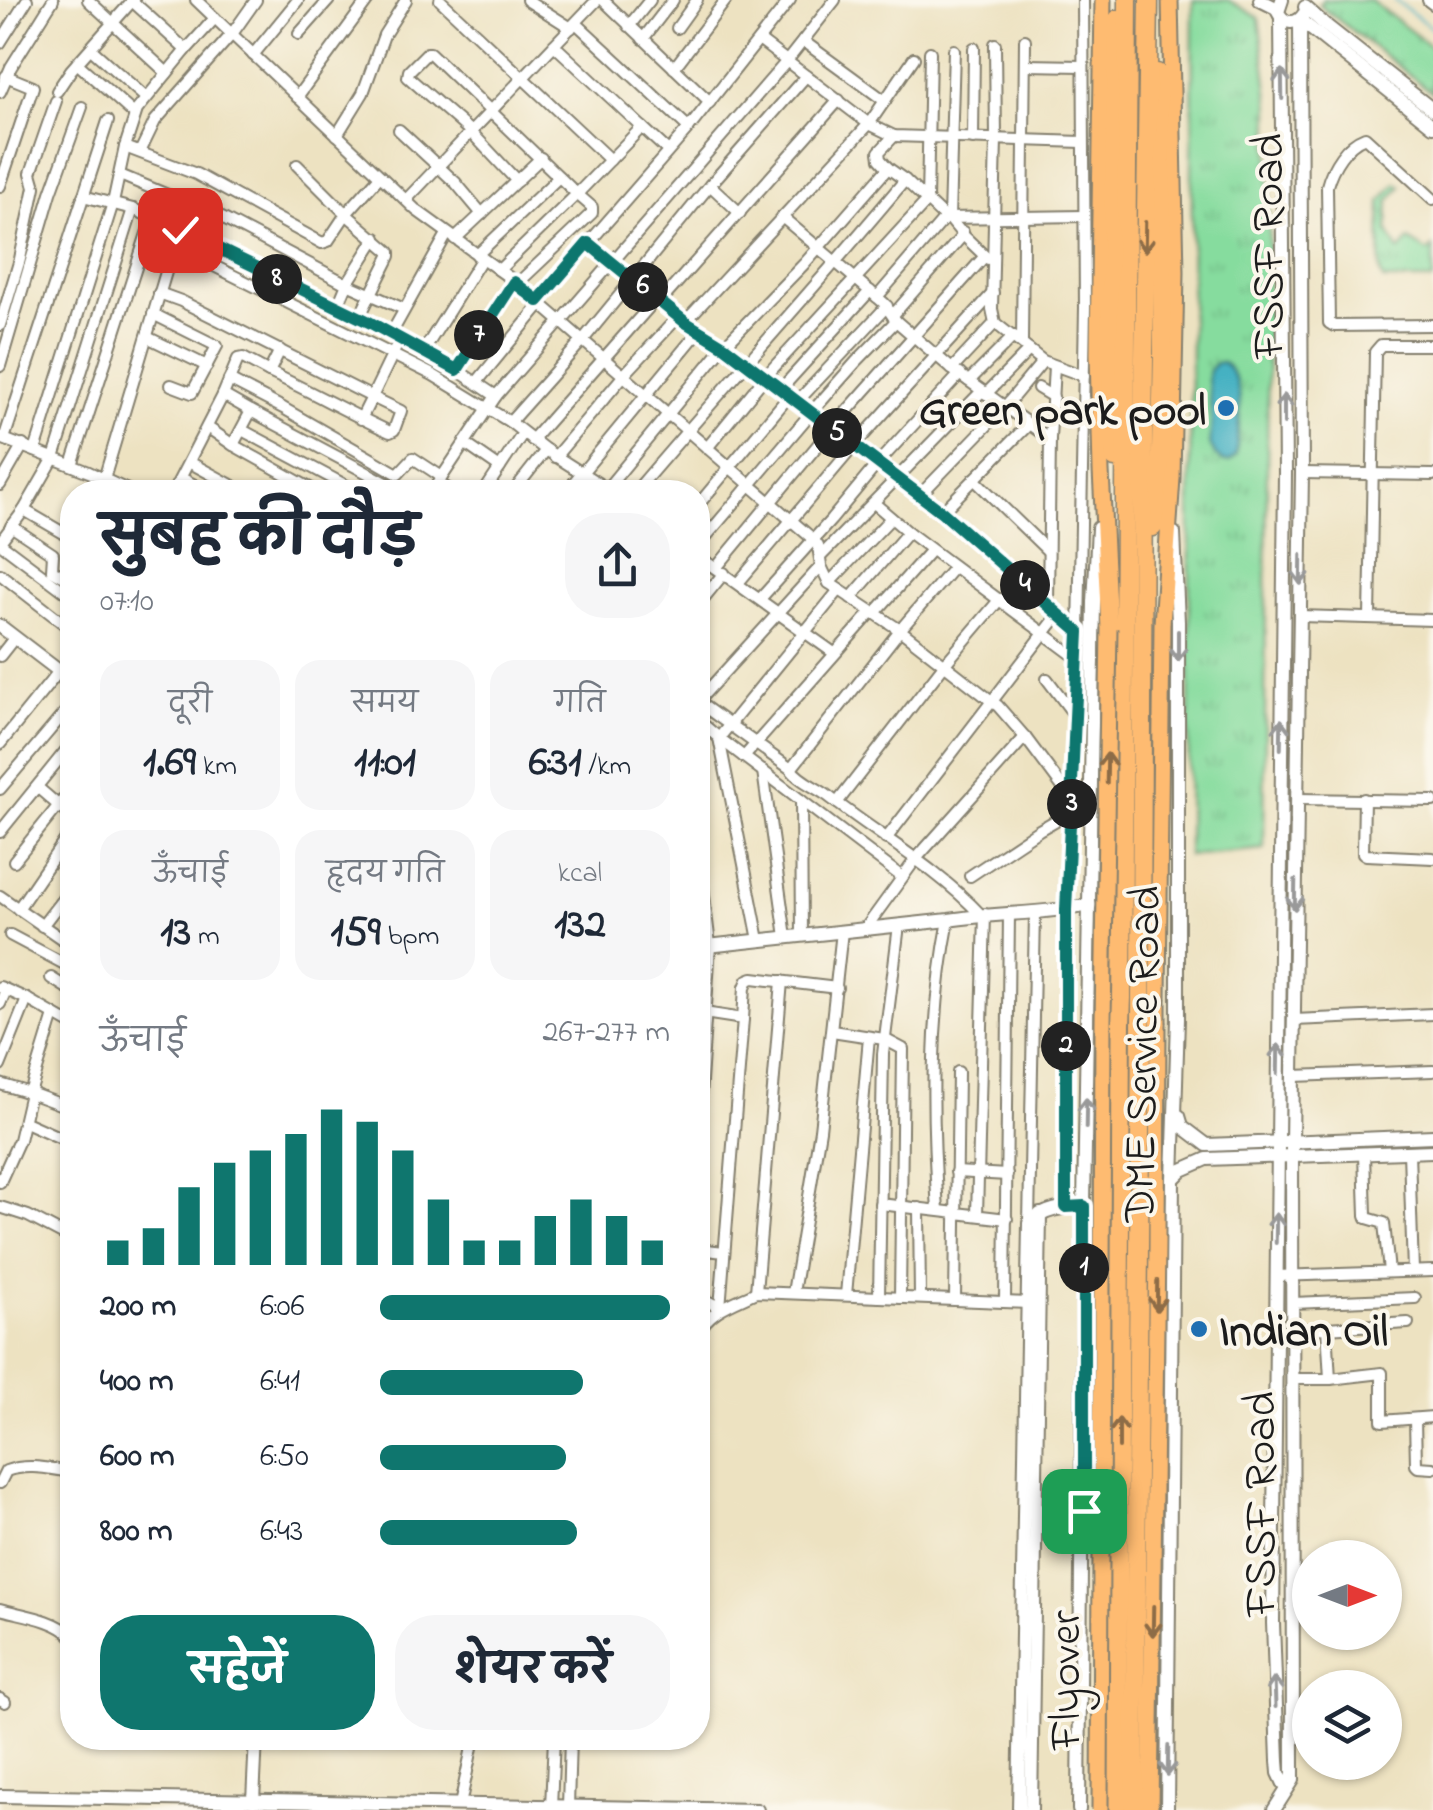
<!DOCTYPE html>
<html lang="hi">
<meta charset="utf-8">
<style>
:root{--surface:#fff;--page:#f6f6f7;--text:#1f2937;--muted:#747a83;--accent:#0f766e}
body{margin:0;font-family:"Indie Flower","Playpen Sans Deva",sans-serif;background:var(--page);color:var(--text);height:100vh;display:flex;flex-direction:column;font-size:38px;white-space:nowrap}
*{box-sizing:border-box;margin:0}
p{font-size:32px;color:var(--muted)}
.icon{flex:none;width:55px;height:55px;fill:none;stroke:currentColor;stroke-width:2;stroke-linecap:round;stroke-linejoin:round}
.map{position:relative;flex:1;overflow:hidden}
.side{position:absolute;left:60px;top:480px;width:650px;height:1270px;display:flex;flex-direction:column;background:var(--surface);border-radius:40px;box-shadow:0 2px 8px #0004}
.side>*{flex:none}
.needle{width:65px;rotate:90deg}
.tools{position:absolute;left:1292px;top:1540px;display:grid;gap:20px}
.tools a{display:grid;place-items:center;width:110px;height:110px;border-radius:50%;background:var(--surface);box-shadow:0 2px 8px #0004;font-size:50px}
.pin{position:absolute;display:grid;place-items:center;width:85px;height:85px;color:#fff;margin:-42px;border-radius:20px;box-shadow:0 5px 15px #0006}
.km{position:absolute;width:50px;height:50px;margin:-25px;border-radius:50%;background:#222;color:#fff;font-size:28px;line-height:50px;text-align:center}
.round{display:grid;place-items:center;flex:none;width:105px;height:105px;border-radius:40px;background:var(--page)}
.headline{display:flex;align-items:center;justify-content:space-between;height:170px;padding:0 40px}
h1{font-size:55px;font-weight:700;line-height:75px}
.figures{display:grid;grid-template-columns:repeat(3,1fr);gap:15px;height:170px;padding:10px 40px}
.figures div{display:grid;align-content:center;border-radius:25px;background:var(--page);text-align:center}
.figures b{font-size:42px;font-weight:700}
.figures small{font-size:28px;font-weight:400}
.figures p{font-size:28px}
.chart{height:280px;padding:20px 40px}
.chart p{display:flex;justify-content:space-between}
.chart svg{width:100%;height:180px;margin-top:10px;stroke:var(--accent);stroke-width:6}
.primary-button{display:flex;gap:20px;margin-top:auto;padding:20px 40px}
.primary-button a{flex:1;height:115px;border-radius:40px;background:var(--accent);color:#fff;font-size:40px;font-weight:700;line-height:115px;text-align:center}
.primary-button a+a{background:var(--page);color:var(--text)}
ul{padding:0 40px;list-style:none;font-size:32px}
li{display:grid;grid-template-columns:160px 120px 1fr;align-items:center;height:75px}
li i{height:25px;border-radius:12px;background:var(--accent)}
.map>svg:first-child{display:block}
.park{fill:url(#park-tufts);stroke:#517c5d;stroke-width:2.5}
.water{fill:#45b1c2;stroke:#30666f;stroke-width:2.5}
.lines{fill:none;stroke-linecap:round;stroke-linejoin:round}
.stream{stroke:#45b1c2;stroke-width:2.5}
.minor-casing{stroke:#847f6e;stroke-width:14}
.tertiary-casing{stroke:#847f6e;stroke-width:16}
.trunk-casing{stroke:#847f6e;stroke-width:19}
.motorway-casing{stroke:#847f6e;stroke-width:21}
.minor{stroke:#fff;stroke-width:10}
.tertiary{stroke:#fff;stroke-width:12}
.trunk{stroke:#febb71;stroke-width:15}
.motorway{stroke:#febb71;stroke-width:18}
.trunk-bridge-casing{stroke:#847f6e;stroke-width:19;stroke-linecap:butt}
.motorway-bridge-casing{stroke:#847f6e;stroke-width:21;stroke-linecap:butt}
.trunk-bridge{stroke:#febb71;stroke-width:15}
.motorway-bridge{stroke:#febb71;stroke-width:18}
.oneway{stroke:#999}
.oneway2{stroke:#8d6c46}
.route-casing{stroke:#fff;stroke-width:20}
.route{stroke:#0f766e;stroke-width:12}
.poi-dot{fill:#1f6fb2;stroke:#fbf7ec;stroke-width:4}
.labels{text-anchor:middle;stroke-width:8;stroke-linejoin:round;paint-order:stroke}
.street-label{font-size:45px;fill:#1c1c1c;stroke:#fbf7ec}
.poi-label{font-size:45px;font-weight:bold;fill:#1c1c1c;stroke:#fbf7ec;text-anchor:end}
</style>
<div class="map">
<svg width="1433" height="1810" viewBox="0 0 1433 1810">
<defs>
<pattern id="park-tufts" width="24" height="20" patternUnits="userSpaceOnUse" patternTransform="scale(2.5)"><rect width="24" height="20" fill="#86dc9e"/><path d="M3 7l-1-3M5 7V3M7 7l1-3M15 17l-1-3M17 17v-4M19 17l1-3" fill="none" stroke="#73bc88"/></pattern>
</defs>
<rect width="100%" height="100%" fill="#fbf7ec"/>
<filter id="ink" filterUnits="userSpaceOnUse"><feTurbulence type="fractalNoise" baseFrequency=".01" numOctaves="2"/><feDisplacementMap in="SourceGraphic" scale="20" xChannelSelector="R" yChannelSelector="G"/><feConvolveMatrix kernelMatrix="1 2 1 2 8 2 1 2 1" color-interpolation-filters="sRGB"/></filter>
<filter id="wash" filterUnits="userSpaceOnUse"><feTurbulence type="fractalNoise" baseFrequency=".0048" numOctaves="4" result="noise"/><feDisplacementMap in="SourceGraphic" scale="40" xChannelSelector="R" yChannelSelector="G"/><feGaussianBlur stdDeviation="2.25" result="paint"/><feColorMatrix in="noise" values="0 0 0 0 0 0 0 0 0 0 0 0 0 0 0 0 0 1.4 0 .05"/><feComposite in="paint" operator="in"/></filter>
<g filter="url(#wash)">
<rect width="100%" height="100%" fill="#ede2c1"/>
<g class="park">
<polygon points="1193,0 1228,0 1259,18 1270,107 1264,849 1188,856"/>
<polygon points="1323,0 1370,0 1433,48 1433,93 1319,5"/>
<polygon points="1396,183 1401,186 1389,201 1388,231 1399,251 1409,240 1428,252 1433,247 1433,280 1383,280 1380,271 1381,201"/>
</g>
<path class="water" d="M1223 362C1249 386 1238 424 1236 455L1230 461 1224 462 1215 455 1210 444 1212 419 1208 380 1209 370 1216 363Z"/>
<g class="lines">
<polyline class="stream" points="1395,0 1433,29"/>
</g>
</g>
<g filter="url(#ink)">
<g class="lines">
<g class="minor-casing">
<g id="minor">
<polyline points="88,0 167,73"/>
<polyline points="131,0 186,50"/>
<polyline points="196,0 416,210 514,281 814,540 818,546 821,566 829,583 900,630 998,706 1025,737 1072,800"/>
<polyline points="440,0 610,160"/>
<polyline points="527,0 571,28"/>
<polyline points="603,0 710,102"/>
<polyline points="576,23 689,128"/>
<polyline points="629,26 650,0"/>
<polyline points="677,28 697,0"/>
<polyline points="299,34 329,0"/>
<polyline points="643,39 673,0"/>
<polyline points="759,40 869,124 894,136 1083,142"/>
<polyline points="803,41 885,101"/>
<polyline points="0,43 27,0"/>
<polyline points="995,44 996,139 992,309 995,323 1043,361 1084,376"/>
<polyline points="554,45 642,127"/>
<polyline points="91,49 146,98"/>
<polyline points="253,55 298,0"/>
<polyline points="77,63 135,115"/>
<polyline points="1025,65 1083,66"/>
<polyline points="674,68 726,0"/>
<polyline points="57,91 71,70 133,0"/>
<polyline points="0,92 11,67 53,0"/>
<polyline points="297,97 368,0"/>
<polyline points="399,130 456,183 482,214"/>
<polyline points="337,135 363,93 384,35 406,0"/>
<polyline points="973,139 974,48"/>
<polyline points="125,147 196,174 322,243 328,241 346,214 380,176"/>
<polyline points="140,152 155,121 232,34 256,0"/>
<polyline points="297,165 346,214 390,252 390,256 359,318"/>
<polyline points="888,168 880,159 879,152 894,136"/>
<polyline points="120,175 218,216 347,284 404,309"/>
<polyline points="710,185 740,213"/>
<polyline points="0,186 33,87 6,76"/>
<polyline points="83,196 133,209 180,230 391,334 457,370 496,396"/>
<path d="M1433 199 1365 137C1346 144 1332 167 1327 186L1329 323 1334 326 1433 325"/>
<polyline points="406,200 597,0"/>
<polyline points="782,217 884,303 896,321 952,369 1050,439"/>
<polyline points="963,232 963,235 988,259"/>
<polyline points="455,239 541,158"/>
<polyline points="588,243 685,322 724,346 810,414 698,546"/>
<polyline points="477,255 559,177"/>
<polyline points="499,270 577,194 430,53 427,53 409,71 408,77 471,132 517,181"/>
<polyline points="517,284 592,213 592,207 577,194 642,127 668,151"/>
<polyline points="159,293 181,301 372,397 400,339"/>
<polyline points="877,297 945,218 1084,216"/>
<polyline points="538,301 689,128 790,0"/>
<polyline points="661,301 839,100"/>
<polyline points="337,308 347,284 376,238"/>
<polyline points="153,314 217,346 192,393 171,385"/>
<polyline points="893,315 963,235 949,218 954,50"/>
<polyline points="896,321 856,362 810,414 879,462 942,512 1079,633"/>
<polyline points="685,322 869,124 914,58"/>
<polyline points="0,325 20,259 35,187 31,173 56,101"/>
<polyline points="391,334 447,234"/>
<polyline points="147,337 207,366"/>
<polyline points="1022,343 1025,40"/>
<polyline points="423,352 482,258"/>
<polyline points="0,366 51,193 82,107"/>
<polyline points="952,369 995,323"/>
<polyline points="457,370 514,281"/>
<path d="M269 372C310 391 349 413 390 432L394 430 401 411 372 397 361 419"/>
<polyline points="229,380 283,408 398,474 413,458 442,477"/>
<polyline points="969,381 1014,336"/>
<polyline points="477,382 541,304"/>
<polyline points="1038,388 1053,397"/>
<polyline points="781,389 870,291"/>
<polyline points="986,394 1029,350"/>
<polyline points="797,402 887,306"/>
<polyline points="251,411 390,485 389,492"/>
<polyline points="510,422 583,340 710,185 806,76"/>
<polyline points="207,427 233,445 251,411 223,395"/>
<polyline points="242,430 358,492"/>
<polyline points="1,438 89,472 132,492"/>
<polyline points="4,439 108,121"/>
<polyline points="532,440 657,298"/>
<polyline points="464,443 500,468"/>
<polyline points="233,445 317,492"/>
<polyline points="707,448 764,378 927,201 930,52"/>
<polyline points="35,451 113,203 125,147 137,110 186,50 215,18"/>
<polyline points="555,457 624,375 679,316"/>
<polyline points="189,462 244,492"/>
<polyline points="72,465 152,218"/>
<polyline points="1302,473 1433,475"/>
<polyline points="181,478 208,492"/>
<polyline points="104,479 172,252 178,248 433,375 510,422 546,450"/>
<polyline points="974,479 1048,551"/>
<polyline points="438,483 454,492"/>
<polyline points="0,485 23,445"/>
<polyline points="173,492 223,395 238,359 243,358 269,372 280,350"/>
<polyline points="432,492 496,396 787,61 835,0"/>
<polyline points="484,492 523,433"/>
<polyline points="513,492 546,450 607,489"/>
<polyline points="566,492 699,331"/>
<polyline points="604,492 724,346 804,264 888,168 905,180 945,218"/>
<path d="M635 492C724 387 817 286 905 180"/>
<polyline points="920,495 1004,408 1043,361"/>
<polyline points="874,503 908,532 1077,658"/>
<polyline points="698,505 789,396"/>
<polyline points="24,510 72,538"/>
<polyline points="942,512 1028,425"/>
<polyline points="11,526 53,554 52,570 72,581"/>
<polyline points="0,542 24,510 54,458 133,209"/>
<polyline points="0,543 72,597"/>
<polyline points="698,556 834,653"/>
<polyline points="820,557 982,391"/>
<polyline points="716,568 831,429 984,257"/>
<polyline points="0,574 72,630"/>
<polyline points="738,583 854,446 993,293"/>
<polyline points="829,583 891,518"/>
<polyline points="851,598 908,532"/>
<polyline points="760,599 831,520 879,462 960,374"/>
<polyline points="698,605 724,573"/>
<polyline points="1048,605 1050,439 1054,366"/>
<polyline points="875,613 931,550"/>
<polyline points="1300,616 1433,620"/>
<polyline points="1370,618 1375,352 1381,345 1433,345"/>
<polyline points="0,656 15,637"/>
<polyline points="1047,679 1075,716"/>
<polyline points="698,701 821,566"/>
<path d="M698 702 791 769C799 781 816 787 828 796 878 835 937 868 981 915"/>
<polyline points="698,720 719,738 902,877"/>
<polyline points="0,744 60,670"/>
<polyline points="744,757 872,612"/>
<polyline points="791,769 900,630 954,567"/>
<polyline points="763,771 786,937"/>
<polyline points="37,787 72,817"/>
<polyline points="0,789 72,704"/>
<polyline points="1297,799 1433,801"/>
<polyline points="1364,799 1363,853 1366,855 1433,858"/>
<polyline points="801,800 802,936"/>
<polyline points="837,803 944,665 1000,599"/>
<polyline points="0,832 72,743"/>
<polyline points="886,839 1059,614"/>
<polyline points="698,847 710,945 698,1127"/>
<polyline points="14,861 72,789"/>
<polyline points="970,876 1039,830 1072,811"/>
<polyline points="0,896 72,946"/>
<polyline points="18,909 72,830"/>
<polyline points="42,926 72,887"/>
<polyline points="865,929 915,860 1025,737"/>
<polyline points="10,935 72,968"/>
<polyline points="759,940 719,738 839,590"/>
<polyline points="51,978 72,991"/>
<polyline points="0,987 27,999 72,1025"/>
<polyline points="0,1004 6,990"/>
<polyline points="743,1019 745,987 748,980 753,978 837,988"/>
<polyline points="1294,1020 1433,1014"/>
<polyline points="832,1031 884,1039 903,1049 900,1298"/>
<polyline points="0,1066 27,999"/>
<polyline points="1293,1076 1433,1071"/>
<polyline points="0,1084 30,1093 54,1015"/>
<polyline points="25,1122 72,1143"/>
<polyline points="1409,1152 1413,1271"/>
<polyline points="1364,1154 1366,1215 1367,1218 1384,1223 1389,1272"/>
<polyline points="956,1172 1007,1175"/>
<polyline points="0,1182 19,1140 30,1093 65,1106 72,1087"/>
<polyline points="880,1204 1007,1219"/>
<polyline points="0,1207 28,1216 72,1239"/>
<polyline points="1065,1207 1066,910 1079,633 1085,307 1083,0"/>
<polyline points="919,1208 920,1298"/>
<path d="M938 1210C931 1113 930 1016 949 920"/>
<polyline points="977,1215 985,914"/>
<polyline points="1029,1223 1035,913"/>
<polyline points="64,1234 72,1216"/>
<polyline points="698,1249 724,1252"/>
<polyline points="1276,1276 1433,1271"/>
<polyline points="756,1292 782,981"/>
<polyline points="793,1293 820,1130 842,931"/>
<polyline points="846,1295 869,1037"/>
<polyline points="698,1296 720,1308 743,1019 704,1013"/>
<polyline points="879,1297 883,1054 899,925"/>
<polyline points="955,1300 958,1072"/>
<polyline points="1005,1302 1009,913"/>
<polyline points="1293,1303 1415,1298"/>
<polyline points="1327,1327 1330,1379"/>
<polyline points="1293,1330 1408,1323"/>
<path d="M698 1333C709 1310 733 1303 756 1292L1028 1303"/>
<polyline points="1292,1379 1330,1379 1382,1373 1382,1421 1433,1417"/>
<polyline points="1415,1419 1416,1465 1418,1467 1433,1468"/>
<path d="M0 1483 6 1471C29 1463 49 1469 72 1472"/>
<path d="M0 1609C22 1615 56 1619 72 1636"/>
<polyline points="0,1699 5,1702"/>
<polyline points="460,1805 474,1738"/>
<polyline points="551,1807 554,1738"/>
<polyline points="568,1807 570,1738"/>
</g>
</g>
<g class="tertiary-casing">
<g id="tertiary">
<polyline points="1260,0 1278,9"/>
<path d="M1282 0 1278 12C1284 25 1297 25 1304 14"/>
<polyline points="1429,0 1433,3"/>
<polyline points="1305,7 1324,24 1433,110"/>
<polyline points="1281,17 1285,473 1273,1623 1278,1761 1279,1773 1286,1788"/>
<polyline points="1300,20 1433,126"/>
<polyline points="0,626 72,681"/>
<path d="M698 947 949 920C996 913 1043 914 1090 905"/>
<polyline points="1179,1116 1182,1126 1207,1145 1433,1136"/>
<polyline points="1173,1179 1182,1170 1207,1159 1433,1151"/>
<polyline points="0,1796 757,1810"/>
<polyline points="253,1801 256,1738"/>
<path d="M1019 1810 1029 1223C1045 1209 1063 1207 1084 1206"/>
<polyline points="1031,1810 1040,1214"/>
<polyline points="1079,1810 1084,1206 1094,602 1098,528"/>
<polyline points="1167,1810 1173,1179 1178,1019 1178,622 1174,533"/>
<polyline points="1274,1810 1293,1780 1292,1142 1302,473 1300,20"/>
</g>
</g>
<g class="trunk-casing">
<g id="trunk">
<polyline points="1103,0 1098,354 1101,471 1109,628"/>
<polyline points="1158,998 1162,624 1172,478 1176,272 1170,0"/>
<polyline points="1150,1810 1157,1245 1158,1023"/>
</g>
</g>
<g class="motorway-casing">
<g id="motorway">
<polyline points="1115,458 1110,346 1118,19"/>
<polyline points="1153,527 1161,451 1163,351 1161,163 1157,73"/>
<polyline points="1122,998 1128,0"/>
<polyline points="1141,998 1143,430 1149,0"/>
<polyline points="1117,1810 1121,1025"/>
<polyline points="1134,1810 1141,1025"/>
</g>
</g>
<use href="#minor" class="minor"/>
<use href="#tertiary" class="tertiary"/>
<use href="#trunk" class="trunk"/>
<use href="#motorway" class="motorway"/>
<g class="trunk-bridge-casing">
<g id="trunk-bridge">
<polyline points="1158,1023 1158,998"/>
<polyline points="1100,1810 1103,1024 1109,628"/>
</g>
</g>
<g class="motorway-bridge-casing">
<g id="motorway-bridge">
<polyline points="1121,1025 1122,998"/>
<polyline points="1141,1025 1141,998"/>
</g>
</g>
<use href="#trunk-bridge" class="trunk-bridge"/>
<use href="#motorway-bridge" class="motorway-bridge"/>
</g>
<defs><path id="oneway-shaft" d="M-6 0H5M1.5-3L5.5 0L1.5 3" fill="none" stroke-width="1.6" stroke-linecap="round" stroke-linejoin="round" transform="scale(2.5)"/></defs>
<g class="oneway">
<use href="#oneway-shaft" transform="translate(1282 84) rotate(-91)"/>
<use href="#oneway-shaft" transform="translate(1284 409) rotate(-90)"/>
<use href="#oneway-shaft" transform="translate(1301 570) rotate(91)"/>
<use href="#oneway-shaft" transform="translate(1178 646) rotate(90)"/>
<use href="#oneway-shaft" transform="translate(1281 734) rotate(-89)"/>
<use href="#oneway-shaft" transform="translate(1295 895) rotate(91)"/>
<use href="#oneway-shaft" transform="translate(1278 1059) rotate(-89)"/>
<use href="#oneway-shaft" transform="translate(1086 1113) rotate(-89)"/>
<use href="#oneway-shaft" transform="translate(1276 1228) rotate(-89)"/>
<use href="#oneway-shaft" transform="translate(1275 1692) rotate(-92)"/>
<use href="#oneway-shaft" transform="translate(1168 1761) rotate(91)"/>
</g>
<g class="oneway2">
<use href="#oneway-shaft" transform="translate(1145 237) rotate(91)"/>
<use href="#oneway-shaft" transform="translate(1107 768) rotate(-89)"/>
<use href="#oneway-shaft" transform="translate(1157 1296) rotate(91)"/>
<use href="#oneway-shaft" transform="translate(1119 1433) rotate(-90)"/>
<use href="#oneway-shaft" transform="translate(1153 1621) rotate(91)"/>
</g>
</g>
<g class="lines" filter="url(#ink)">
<g class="route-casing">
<polyline id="route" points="180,230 369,322 457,370 514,282 538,301 588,243 685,322 724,346 942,512 1079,632 1066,910 1066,1207 1084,1206 1084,1511"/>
</g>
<use href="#route" class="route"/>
</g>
<g class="poi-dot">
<circle cx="1226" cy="408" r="10"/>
<circle cx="1199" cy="1329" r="10"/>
</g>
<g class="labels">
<g class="street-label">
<text transform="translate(1266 246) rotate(-90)" y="16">FSSF Road</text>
<text transform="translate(1140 1054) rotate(-89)" y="16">DME Service Road</text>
<text transform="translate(1258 1504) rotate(-90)" y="16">FSSF Road</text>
<text transform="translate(1063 1680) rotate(-90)" y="16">Flyover</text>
</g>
<g class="poi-label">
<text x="1206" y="424">Green park pool</text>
<text x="1219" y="1345" text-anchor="start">Indian Oil</text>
</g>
</g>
</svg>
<div class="tools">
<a><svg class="needle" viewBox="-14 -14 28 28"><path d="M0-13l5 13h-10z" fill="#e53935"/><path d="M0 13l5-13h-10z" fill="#747a83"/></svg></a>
<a><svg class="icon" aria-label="layers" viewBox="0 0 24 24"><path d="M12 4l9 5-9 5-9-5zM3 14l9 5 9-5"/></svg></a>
</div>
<div class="pin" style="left:1084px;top:1511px;background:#1e9e55"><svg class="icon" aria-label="arrive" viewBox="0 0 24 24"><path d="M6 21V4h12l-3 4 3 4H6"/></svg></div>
<div class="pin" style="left:180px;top:230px;background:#d93025"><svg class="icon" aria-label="check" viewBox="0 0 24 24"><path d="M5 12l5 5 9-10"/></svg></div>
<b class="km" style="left:1084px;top:1268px">1</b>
<b class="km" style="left:1066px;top:1046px">2</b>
<b class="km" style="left:1072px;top:804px">3</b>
<b class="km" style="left:1025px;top:585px">4</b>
<b class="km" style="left:837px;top:433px">5</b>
<b class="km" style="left:643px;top:287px">6</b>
<b class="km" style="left:479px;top:335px">7</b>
<b class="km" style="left:277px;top:279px">8</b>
<section class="side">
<div class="headline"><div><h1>सुबह की दौड़</h1><p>07:10</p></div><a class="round"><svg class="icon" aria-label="share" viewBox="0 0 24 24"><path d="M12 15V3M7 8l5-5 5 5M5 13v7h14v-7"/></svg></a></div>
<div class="figures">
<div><p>दूरी</p><b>1.69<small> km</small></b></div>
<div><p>समय</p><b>11:01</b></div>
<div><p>गति</p><b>6:31<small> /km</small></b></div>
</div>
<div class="figures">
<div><p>ऊँचाई</p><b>13<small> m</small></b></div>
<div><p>हृदय गति</p><b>159<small> bpm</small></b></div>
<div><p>kcal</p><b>132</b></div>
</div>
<div class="chart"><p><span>ऊँचाई</span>267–277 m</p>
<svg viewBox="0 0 160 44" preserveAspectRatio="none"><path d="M5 44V38M15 44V35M25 44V25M35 44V19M45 44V16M55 44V12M65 44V6M75 44V9M85 44V16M95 44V28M105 44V38M115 44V38M125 44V32M135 44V28M145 44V32M155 44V38"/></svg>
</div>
<ul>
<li><b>200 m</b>6:06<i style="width:100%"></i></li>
<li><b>400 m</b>6:41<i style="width:70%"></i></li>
<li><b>600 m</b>6:50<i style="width:64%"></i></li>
<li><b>800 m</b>6:43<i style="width:68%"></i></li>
</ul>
<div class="primary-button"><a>सहेजें</a><a>शेयर करें</a></div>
</section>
</div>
